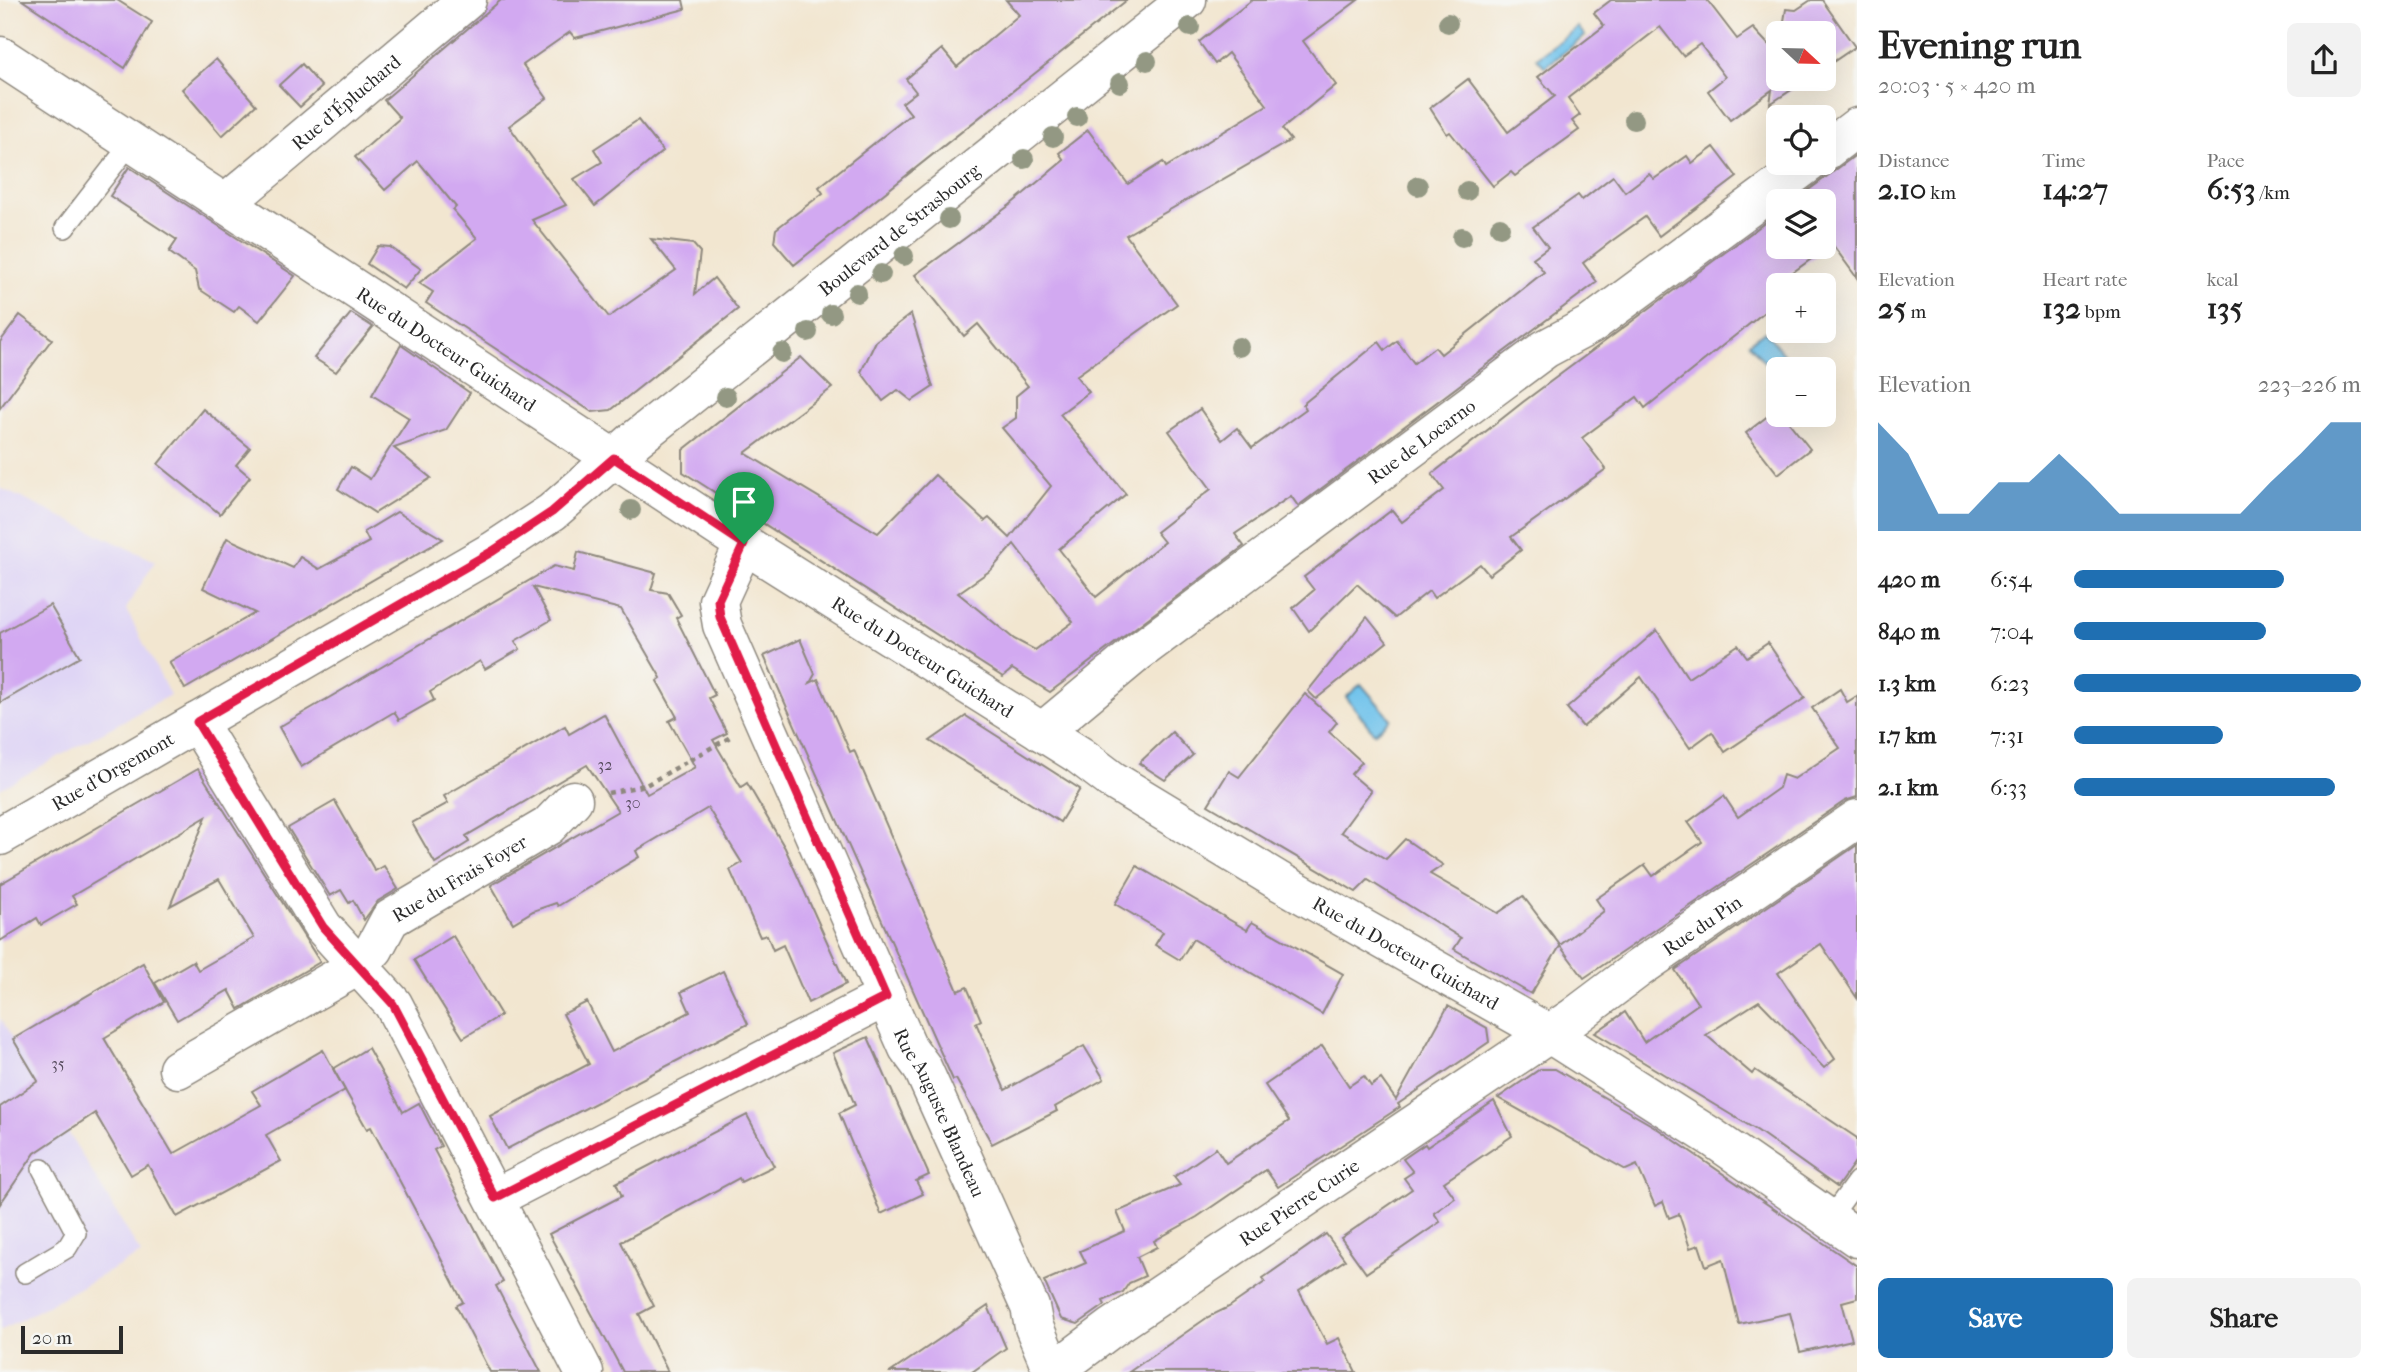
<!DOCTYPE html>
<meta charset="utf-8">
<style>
:root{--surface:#fff;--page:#f2f2f2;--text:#222;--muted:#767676;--accent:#1f6fb2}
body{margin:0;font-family:"IM FELL French Canon",serif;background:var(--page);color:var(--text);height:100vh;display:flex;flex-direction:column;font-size:26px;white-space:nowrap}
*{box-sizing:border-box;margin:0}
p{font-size:23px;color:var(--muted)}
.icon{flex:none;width:38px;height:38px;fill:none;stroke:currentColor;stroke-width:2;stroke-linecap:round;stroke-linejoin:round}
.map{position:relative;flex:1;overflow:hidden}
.sheet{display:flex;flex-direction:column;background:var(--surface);width:525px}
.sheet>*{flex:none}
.needle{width:46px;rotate:112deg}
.tools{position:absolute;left:1766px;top:21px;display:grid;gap:14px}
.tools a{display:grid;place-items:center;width:70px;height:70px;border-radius:10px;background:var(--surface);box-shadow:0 7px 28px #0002;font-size:35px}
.scale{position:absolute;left:21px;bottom:18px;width:102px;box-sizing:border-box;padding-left:7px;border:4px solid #2b2b2b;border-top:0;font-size:19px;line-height:24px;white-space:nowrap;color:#2b2b2b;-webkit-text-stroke:5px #f6f6f2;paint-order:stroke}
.pin{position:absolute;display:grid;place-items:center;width:60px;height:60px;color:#fff;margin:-72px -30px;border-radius:50% 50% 50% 0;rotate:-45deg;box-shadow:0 0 7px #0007}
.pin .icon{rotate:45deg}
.round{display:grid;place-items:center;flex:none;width:74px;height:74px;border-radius:10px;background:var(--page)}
.summary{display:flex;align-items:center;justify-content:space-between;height:119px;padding:0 21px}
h1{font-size:38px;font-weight:700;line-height:52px}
.stats{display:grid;grid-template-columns:repeat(3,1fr);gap:10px;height:119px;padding:7px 21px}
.stats div{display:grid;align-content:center}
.stats b{font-size:30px;font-weight:700}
.stats small{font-size:19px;font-weight:400}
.stats p{font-size:19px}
.chart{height:196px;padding:14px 21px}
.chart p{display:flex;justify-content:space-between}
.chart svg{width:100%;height:126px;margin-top:7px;fill:var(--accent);opacity:.7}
.button{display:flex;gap:14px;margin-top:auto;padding:14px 21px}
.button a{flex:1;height:80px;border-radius:10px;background:var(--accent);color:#fff;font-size:28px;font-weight:700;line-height:80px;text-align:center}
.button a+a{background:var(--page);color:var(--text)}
ul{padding:0 21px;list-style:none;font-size:23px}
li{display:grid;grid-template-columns:112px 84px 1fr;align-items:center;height:52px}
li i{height:18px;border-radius:9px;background:var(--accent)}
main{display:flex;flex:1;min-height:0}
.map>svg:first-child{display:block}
.built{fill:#dfd5f5}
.water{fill:#6fc2eb;stroke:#4d768b;stroke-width:2}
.building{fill:#d2a9f1;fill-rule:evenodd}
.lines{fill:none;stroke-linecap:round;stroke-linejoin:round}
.service-casing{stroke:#8e887e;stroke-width:22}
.minor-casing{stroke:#8e887e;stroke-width:41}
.tertiary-casing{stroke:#8e887e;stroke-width:41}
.path{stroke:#8e887e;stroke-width:4.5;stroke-dasharray:5 5;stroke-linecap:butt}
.service{stroke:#fff;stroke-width:19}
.minor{stroke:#fff;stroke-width:38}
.tertiary{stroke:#fff;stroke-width:38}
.tree{fill:#939883}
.route-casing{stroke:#fff;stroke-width:14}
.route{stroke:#e11d48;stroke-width:9}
.labels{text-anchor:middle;stroke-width:6;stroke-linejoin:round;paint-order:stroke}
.number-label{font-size:16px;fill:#554a5c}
.street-label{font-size:19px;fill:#2b2b2b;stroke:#f6f6f2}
</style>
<main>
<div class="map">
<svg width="1857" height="1372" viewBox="0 0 1857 1372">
<rect width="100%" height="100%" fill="#f6f6f2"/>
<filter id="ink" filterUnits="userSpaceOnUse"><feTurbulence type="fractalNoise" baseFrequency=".0143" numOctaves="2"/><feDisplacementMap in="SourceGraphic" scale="14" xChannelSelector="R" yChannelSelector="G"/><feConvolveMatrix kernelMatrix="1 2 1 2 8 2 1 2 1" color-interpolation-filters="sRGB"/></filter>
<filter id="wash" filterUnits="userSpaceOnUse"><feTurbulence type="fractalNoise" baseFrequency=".00686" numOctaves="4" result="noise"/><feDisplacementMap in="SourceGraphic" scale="28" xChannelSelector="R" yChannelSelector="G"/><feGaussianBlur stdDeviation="1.57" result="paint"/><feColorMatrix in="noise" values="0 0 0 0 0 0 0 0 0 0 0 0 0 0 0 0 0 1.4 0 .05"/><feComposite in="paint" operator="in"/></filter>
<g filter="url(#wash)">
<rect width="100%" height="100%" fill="#f2e6d0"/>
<g class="built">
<polygon points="0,488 155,561 126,609 170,695 0,789"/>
<polygon points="0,1018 141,1254 0,1331"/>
</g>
<g class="water">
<polygon points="1578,27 1585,36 1545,67 1537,58"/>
<polygon points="1765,331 1786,357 1770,369 1749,343"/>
<polygon points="1361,684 1391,719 1374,733 1346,697"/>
</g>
<g id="blocks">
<g class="building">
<polygon points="22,0 117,0 152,22 125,68"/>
<polygon points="501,0 683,0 685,9 575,38 570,32 523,65 547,98 509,126 566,205 532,220 609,317 676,270 651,239 693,244 700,252 695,294 714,278 738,309 611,410 592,412 426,303 433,292 419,283 477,238 453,210 456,207 418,161 385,190 355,157 400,118 384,100"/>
<polygon points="1006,0 1127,0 794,265 774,242 776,229 823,193 819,187 911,114 902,103 916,92 906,79 942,49 957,67 1019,15"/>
<path d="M1252 0H1358L1303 41 1336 85 1282 129 1291 140 1126 235 1177 304 1076 376 1089 392 1060 414 1126 494 1059 549 1096 597 1164 542 1156 532 1211 489 1169 431 1200 409 1222 440 1237 428 1252 448 1306 409 1303 404 1379 342 1385 350 1397 341 1414 363 1435 347 1441 354 1544 272 1533 258 1548 247 1533 227 1578 195 1582 200 1613 176 1625 192 1649 174 1654 179 1687 156 1692 163 1714 147 1737 177 1659 236 1645 217 1613 240 1583 263 1597 282 1298 506 1291 496 1235 534 1244 546 1050 692 1012 669 1003 677 683 472V450L801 357 832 388 745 453 878 533 935 475 985 521 989 518 1010 538 1051 486 1002 428 1016 418V396L1028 386 978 324 964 336 915 275 1010 205 1064 160 1059 153 1088 130 1128 184 1163 162 1166 167 1267 105 1228 53 1215 64 1199 42ZM1014 544 1073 622 1035 650 1014 639 958 593 991 570Z"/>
<polygon points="1611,0 1707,0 1737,39 1753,28 1778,55 1778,79 1808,79 1770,104 1772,90 1730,120 1708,91 1725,77 1700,44 1683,56 1660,27 1568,98 1580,115 1572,121 1579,130 1515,176 1511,172 1493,186 1450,132 1447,134 1430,108 1468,79 1508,132 1555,96 1538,77 1604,26 1594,13"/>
<polygon points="1811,0 1822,0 1855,47 1824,68 1824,33 1782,33 1786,9 1796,10"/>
<polygon points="216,59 256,105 222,136 182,89"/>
<polygon points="302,64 322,87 300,107 279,85"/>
<polygon points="638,120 663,151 595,206 574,179 602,162 594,149"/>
<polygon points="1857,154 1857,278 1832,244 1778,283 1778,301 1645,408 1637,397 1582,438 1606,469 1511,537 1521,550 1489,575 1480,564 1434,598 1429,591 1395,618 1357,584 1309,631 1293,608 1314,590 1304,577 1392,510 1402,522 1444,490 1432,474 1523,402 1778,213 1778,247 1824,247 1824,201 1794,201"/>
<polygon points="129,167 295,276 259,321 239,306 234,312 199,289 195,271 169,252 177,240 110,196"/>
<polygon points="378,246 390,247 421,269 404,289 367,264"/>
<polygon points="351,313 373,327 336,372 314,358"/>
<polygon points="911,314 933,387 912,401 898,390 883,401 861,372 876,341"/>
<polygon points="20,315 52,339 0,408 0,342"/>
<polygon points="401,345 470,393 446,430 394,448 431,478 375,513 338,489 351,467 370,479 409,418 372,395"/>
<polygon points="1778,408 1778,415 1783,415 1810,449 1778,474 1746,433"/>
<polygon points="203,409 250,448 236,465 250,477 220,514 158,464"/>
<polygon points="397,512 443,539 185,689 169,662 255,613 203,588 227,538 293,568 300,557 319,569 369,542 364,532"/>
<polygon points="578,552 656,573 651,590 668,593 681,615 676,618 715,695 709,698 727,733 713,740 741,787 747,783 785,848 846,984 808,1003 783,945 773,950 767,935 760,937 730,870 742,863 708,808 636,851 639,857 558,906 556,903 533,911 513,923 491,885 618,811 587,765 466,836 469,842 435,863 412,823 448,803 444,796 565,726 569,734 604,714 647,794 695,767 669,721 677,717 657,681 661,678 621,609 533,587 551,620 515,641 520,649 485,669 480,661 430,692 434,700 399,720 394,712 301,767 279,727 554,566 574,571"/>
<polygon points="50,605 80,657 0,703 0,633"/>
<polygon points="1367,617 1387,642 1316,699 1308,691"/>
<polygon points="1657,630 1688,678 1738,645 1747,657 1768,643 1805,698 1725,752 1712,732 1690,748 1641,677 1583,727 1567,708"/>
<polygon points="800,639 815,674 810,683 818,679 850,752 854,750 958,991 967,987 981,1020 976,1023 1005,1090 1084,1046 1104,1079 1055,1107 1057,1111 992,1144 956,1079 953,1080 764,656"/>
<polygon points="1840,689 1847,702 1857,696 1857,797 1845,801 1584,978 1560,946 1531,994 1454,949 1461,938 1368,880 1356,892 1208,805 1229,771 1239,777 1305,694 1337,722 1329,732 1362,762 1351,774 1371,791 1341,832 1386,859 1405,839 1443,865 1430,874 1498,913 1523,896 1560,945 1604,911 1596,899 1645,865 1653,876 1702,842 1688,822 1724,796 1738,817 1779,788 1783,775 1794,779 1840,748 1812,708"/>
<polygon points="966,716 1080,789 1060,822 930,741"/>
<polygon points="1172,732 1193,755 1165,780 1139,763"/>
<polygon points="198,769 320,962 239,1009 229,990 177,1020 155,983 193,961 198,970 254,938 219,879 170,906 206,817 72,896 77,904 41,925 37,918 0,941 0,884"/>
<polygon points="335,801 375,871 384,866 398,889 378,901 364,920 353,900 349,903 341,890 330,896 288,828"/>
<polygon points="1857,845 1857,998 1821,944 1778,973 1835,1059 1824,1068 1759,1001 1706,1035 1752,1074 1755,1070 1857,1138 1857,1159 1837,1187 1758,1131 1595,1033 1625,1012 1644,1042 1698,1004 1675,970"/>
<polygon points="1137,866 1247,930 1252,922 1343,974 1322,1014 1193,939 1180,960 1155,945 1163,932 1115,904"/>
<polygon points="453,936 501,1015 463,1038 414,960"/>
<polygon points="143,963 164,1002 104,1038 173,1154 261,1105 252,1091 323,1050 345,1090 266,1135 281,1161 177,1217 148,1165 131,1175 95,1113 35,1153 0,1204 0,1107 38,1081 13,1039"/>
<polygon points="723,971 748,1024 507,1149 490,1116 589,1064 563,1014 587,1002 612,1052 690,1012 681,992"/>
<polygon points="1448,1006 1487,1028 1489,1042 1398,1104 1400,1107 1278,1187 1266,1170 1197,1217 1154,1241 1157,1247 1137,1257 1145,1276 1129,1283 1123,1292 1103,1301 1105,1305 1078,1324 1061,1319 1044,1281 1086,1263 1080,1251 1125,1231 1117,1212 1180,1185 1174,1177 1216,1148 1226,1163 1289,1121 1265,1085 1322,1046 1349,1086 1364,1076 1371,1086 1381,1079 1396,1100"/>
<polygon points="868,1037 929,1175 916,1181 923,1194 881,1214 839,1113 855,1105 833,1053"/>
<polygon points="368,1048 403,1112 419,1103 441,1146 434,1150 503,1282 496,1286 541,1372 490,1372 456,1306 463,1302 438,1253 371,1127 367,1129 333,1069"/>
<polygon points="1540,1069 1555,1069 1655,1127 1857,1266 1857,1298 1842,1302 1852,1340 1800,1352 1790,1313 1739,1324 1723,1259 1706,1266 1699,1245 1690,1248 1679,1214 1669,1218 1663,1202 1655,1206 1637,1165 1626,1170 1498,1098"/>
<polygon points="1494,1101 1512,1136 1444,1182 1455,1198 1434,1213 1440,1222 1366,1273 1341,1238 1412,1189 1404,1178 1413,1172 1403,1159 1425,1144 1427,1147"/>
<polygon points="747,1115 774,1166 741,1182 739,1178 621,1242 654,1306 639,1314 668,1372 623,1372 549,1234 622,1196 616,1183"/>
<polygon points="1326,1234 1345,1260 1299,1291 1327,1344 1339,1338 1356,1372 1129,1372 1208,1317 1229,1307 1265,1282 1263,1278"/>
<polygon points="988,1306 1006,1348 972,1372 891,1372"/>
</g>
</g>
</g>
<g filter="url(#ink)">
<use href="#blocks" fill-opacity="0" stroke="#8e887e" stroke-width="2"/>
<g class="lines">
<g class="service-casing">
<g id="service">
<polyline points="65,228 131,143"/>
<polyline points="1830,1218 1857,1181"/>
<polyline points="25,1273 67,1248 76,1233 42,1169"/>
</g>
</g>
<g class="minor-casing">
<g id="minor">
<path id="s1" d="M0 56 744 544 1079 755 1112 780 1277 880 1548 1033 1713 1138 1857 1238"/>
<polyline points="1824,152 1857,127"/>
<path id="s2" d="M225 204 467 0"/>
<path id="s3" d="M744 544 718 601 722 625 908 1048 922 1067 1030 1307 1034 1327 1053 1372"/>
<polyline points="197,722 323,927 393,1004 584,1372"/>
<path id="s4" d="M1042 732 1138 652 1545 349 1590 325 1809 163"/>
<path id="s5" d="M178 1069 356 967 374 949 390 919 548 826 573 800"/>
<polyline points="495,1198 886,997"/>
<path id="s6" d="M1053 1372 1113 1327 1574 1017 1639 968 1857 819"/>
</g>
</g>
<g class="tertiary-casing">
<g id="tertiary">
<path id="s7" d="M0 836 493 551 552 512 636 439 1187 0"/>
</g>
</g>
<polyline class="path" points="608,793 646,785 732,736"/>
<use href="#service" class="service"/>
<use href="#minor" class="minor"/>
<use href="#tertiary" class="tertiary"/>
</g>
<g class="tree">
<circle cx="1448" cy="23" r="10"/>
<circle cx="1190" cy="27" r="10"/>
<circle cx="1147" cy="61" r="10"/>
<circle cx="1120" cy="83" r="10"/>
<circle cx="1077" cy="117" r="10"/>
<circle cx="1634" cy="120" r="10"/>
<circle cx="1053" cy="137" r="10"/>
<circle cx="1024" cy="159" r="10"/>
<circle cx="1418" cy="186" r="10"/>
<circle cx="1467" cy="191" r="10"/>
<circle cx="949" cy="219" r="10"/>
<circle cx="1500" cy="227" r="10"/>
<circle cx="1462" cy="237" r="10"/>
<circle cx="904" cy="256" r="10"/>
<circle cx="881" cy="274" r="10"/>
<circle cx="857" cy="293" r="10"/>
<circle cx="831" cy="314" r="10"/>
<circle cx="808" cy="332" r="10"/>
<circle cx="1239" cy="347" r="10"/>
<circle cx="782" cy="353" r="10"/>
<circle cx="726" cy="397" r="10"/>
<circle cx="631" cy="510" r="10"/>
</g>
</g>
<g class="lines" filter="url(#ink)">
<g class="route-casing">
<polygon id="route" points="614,458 744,544 718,600 720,617 886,997 495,1198 393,1004 323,927 197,722 493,551 552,512"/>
</g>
<use href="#route" class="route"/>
</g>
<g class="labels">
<g class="number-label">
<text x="605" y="770">32</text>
<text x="633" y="808">30</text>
<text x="58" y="1069">35</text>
</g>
<g class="street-label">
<text dy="7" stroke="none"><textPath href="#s2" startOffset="158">Rue d'Épluchard</textPath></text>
<text dy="7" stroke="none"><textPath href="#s7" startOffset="1088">Boulevard de Strasbourg</textPath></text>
<text dy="7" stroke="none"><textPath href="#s1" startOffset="534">Rue du Docteur Guichard</textPath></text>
<text dy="7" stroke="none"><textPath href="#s4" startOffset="478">Rue de Locarno</textPath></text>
<text dy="7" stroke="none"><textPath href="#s1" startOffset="1101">Rue du Docteur Guichard</textPath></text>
<text dy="7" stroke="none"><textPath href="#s7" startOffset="130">Rue d'Orgemont</textPath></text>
<text dy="7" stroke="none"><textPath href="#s5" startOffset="345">Rue du Frais Foyer</textPath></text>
<text dy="7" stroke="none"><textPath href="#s6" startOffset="788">Rue du Pin</textPath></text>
<text dy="7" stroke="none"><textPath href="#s1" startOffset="1668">Rue du Docteur Guichard</textPath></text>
<text dy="7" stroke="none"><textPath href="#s3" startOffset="621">Rue Auguste Blandeau</textPath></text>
<text dy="7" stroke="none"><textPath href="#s6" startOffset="299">Rue Pierre Curie</textPath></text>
</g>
</g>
</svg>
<div class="tools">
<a><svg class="needle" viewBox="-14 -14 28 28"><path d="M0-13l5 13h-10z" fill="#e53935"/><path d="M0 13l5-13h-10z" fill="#767676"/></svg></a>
<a><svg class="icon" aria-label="locate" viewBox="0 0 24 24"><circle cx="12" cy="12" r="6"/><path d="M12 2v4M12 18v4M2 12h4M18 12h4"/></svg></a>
<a><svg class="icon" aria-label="layers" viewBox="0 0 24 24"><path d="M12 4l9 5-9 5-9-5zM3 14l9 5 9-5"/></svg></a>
<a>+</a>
<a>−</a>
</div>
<div class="scale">20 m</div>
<div class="pin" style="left:744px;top:544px;background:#1e9e55"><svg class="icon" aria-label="arrive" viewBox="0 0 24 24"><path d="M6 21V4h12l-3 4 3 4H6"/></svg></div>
</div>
<section class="sheet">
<div class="summary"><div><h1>Evening run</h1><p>20:03 · 5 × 420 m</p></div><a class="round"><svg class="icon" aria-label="share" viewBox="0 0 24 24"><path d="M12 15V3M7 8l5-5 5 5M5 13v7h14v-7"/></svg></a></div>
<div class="stats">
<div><p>Distance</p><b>2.10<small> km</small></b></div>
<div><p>Time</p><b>14:27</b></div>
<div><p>Pace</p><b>6:53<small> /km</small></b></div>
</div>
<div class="stats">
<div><p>Elevation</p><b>25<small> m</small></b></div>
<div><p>Heart rate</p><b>132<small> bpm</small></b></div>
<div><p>kcal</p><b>135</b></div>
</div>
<div class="chart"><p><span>Elevation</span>223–226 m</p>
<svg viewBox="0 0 160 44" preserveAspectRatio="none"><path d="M0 44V6L10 17L20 38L30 38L40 27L50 27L60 17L70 27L80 38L90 38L100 38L110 38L120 38L130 27L140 17L150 6L160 6V44z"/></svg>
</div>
<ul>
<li><b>420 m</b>6:54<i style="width:73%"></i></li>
<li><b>840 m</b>7:04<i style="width:67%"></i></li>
<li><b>1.3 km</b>6:23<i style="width:100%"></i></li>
<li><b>1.7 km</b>7:31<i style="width:52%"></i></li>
<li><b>2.1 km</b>6:33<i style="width:91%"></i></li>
</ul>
<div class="button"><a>Save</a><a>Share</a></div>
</section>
</main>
